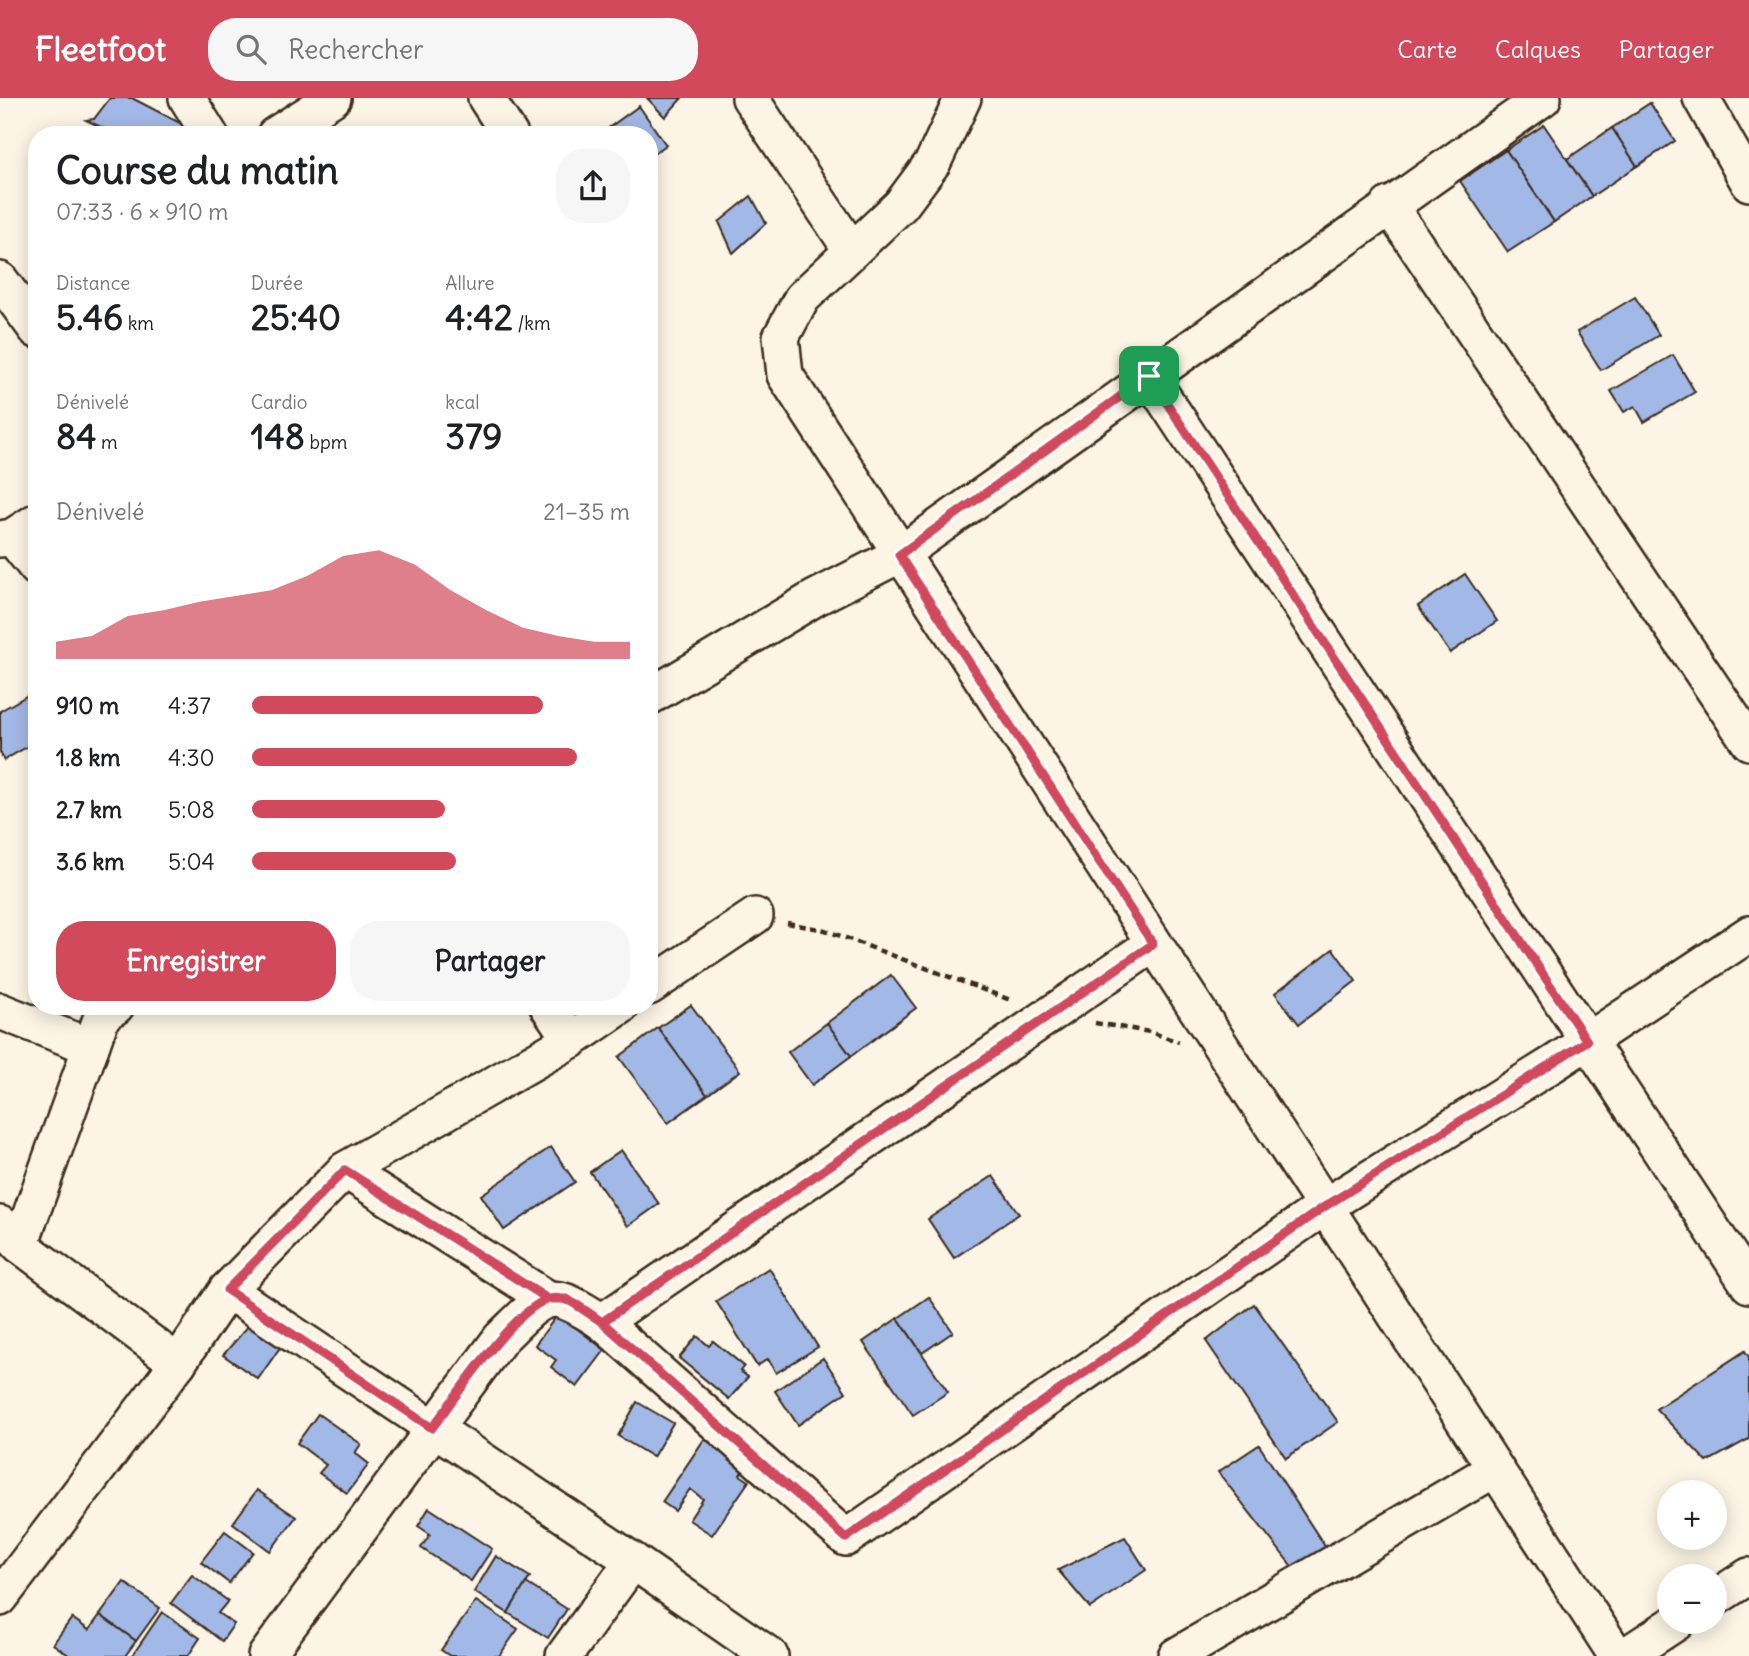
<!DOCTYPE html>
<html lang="fr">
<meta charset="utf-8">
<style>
:root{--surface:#fff;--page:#f6f6f6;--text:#202124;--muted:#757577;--accent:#d1495b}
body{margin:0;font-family:Delius,sans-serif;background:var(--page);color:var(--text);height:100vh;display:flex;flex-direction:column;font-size:26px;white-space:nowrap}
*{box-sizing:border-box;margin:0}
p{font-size:23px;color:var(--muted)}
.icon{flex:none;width:38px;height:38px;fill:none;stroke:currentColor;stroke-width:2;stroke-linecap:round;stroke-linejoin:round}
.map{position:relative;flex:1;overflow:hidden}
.sheet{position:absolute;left:28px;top:28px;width:630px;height:889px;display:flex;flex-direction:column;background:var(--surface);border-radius:28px;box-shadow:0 4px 18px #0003}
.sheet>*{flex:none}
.buttons{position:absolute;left:1657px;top:1382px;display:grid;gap:14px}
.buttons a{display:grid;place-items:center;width:70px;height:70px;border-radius:50%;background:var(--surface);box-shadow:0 4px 18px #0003;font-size:35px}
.pin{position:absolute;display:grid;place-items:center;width:60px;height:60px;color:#fff;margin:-30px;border-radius:14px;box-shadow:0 4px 10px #0006}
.round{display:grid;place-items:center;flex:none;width:74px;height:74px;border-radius:28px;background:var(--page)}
.summary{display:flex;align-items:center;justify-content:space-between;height:119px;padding:0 28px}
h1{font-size:38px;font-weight:700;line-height:52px}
.figures{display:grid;grid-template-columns:repeat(3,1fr);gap:10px;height:119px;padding:7px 28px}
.figures div{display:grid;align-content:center}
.figures b{font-size:35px;font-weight:700}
.figures small{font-size:19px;font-weight:400}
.figures p{font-size:19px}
.chart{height:196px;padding:14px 28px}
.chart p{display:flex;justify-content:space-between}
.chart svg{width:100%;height:126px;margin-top:7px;fill:var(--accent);opacity:.7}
.primary-button{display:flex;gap:14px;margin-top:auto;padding:14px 28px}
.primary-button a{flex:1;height:80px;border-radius:28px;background:var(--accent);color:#fff;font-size:28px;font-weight:700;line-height:80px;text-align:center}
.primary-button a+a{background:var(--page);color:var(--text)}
ul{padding:0 28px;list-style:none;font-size:23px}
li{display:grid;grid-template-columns:112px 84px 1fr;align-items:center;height:52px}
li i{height:18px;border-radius:9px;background:var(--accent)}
header{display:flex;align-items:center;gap:42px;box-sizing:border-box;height:98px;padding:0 35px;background:var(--accent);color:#fff}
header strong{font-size:33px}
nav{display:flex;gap:38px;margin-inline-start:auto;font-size:24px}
.search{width:490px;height:63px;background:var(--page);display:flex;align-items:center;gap:18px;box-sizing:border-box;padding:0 24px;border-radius:28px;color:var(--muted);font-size:26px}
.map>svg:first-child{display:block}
.building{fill:#a2b8e6;stroke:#3b2a1e;stroke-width:2}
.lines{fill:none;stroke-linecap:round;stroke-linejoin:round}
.minor-casing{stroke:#3b2a1e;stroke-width:40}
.path{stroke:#3b2a1e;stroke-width:4.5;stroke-dasharray:7 5;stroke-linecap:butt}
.minor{stroke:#fcf5e5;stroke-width:35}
.route-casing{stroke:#fff;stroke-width:14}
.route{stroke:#d1495b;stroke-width:9}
</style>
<header>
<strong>Fleetfoot</strong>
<div class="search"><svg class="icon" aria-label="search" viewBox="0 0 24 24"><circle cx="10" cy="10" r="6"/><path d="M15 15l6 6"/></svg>Rechercher</div>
<nav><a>Carte</a><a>Calques</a><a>Partager</a></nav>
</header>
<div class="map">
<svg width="1749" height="1558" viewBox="0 0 1749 1558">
<rect width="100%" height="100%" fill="#fcf5e5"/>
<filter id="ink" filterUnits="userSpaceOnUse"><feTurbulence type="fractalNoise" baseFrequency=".0143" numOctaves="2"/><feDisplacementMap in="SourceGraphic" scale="14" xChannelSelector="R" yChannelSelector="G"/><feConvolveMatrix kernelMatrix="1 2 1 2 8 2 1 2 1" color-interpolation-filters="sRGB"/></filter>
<g filter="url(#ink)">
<g class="building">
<polygon points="110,0 132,0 184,27 178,37 118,37 86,22 94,21"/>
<polygon points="647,0 682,0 665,19"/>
<polygon points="1650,5 1675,43 1637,68 1612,30"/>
<polygon points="639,8 666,47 649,59 649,37 607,37 607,31"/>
<polygon points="1544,27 1592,98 1554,124 1506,52"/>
<polygon points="1612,30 1637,68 1592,98 1567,61"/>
<polygon points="1506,52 1554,124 1508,154 1460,83"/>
<polygon points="751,98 766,125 733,155 719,124"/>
<polygon points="1635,199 1659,237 1601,272 1577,234"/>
<polygon points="1673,257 1695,294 1644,324 1635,308 1624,314 1611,293"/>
<polygon points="1465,476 1497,523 1450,555 1418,508"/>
<polygon points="37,592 37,643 4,662 0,654 0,613"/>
<polygon points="1333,851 1356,883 1299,926 1275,895"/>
<polygon points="891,877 916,910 851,958 827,925"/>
<polygon points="691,907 740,973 707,997 658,930"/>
<polygon points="827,925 851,958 812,987 788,954"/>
<polygon points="658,930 707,997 668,1025 619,959"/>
<polygon points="551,1049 575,1084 504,1132 481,1097"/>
<polygon points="621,1052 659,1106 628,1128 590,1074"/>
<polygon points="993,1078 1019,1116 954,1160 928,1121"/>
<polygon points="769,1170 818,1249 776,1275 768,1261 757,1268 716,1203"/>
<polygon points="929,1199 953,1234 922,1255 898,1220"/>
<polygon points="1254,1206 1338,1324 1286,1360 1206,1243"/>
<polygon points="558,1216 605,1252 577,1289 551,1269 556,1262 535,1247"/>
<polygon points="898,1220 948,1294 913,1317 863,1244"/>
<polygon points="249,1227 281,1248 258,1281 223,1257"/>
<polygon points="697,1238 709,1248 713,1243 744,1268 740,1273 748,1279 729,1301 679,1260"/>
<polygon points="1745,1253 1749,1259 1749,1341 1707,1364 1656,1311"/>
<polygon points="823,1260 846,1294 798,1327 775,1293"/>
<polygon points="637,1304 673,1325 653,1359 618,1338"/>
<polygon points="318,1316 361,1346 355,1355 369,1366 347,1395 319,1375 326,1367 297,1345"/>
<polygon points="705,1340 746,1367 740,1377 749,1383 712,1437 689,1422 703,1401 690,1391 675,1413 662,1404"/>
<polygon points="1259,1347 1326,1450 1294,1471 1218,1374"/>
<polygon points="257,1392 296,1419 270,1453 233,1425"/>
<polygon points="429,1410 492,1451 471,1483 421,1450 430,1436 418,1428"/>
<polygon points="225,1433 253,1454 229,1485 201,1464"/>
<polygon points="1125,1439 1146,1472 1090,1510 1058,1472"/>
<polygon points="496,1458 530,1479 508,1515 474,1494"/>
<polygon points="192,1477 228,1503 218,1515 234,1526 222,1543 171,1505"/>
<polygon points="124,1484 160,1510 136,1543 100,1517"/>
<polygon points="526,1485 567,1511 548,1540 508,1515"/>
<polygon points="476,1503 518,1531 499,1558 450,1558 441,1552"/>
<polygon points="162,1514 200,1540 188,1558 132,1558"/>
<polygon points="100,1517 136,1543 125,1558 70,1558 53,1546 72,1520 89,1532"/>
</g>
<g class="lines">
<g class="minor-casing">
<g id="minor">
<polyline points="187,0 210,37"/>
<polyline points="486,0 510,37"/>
<polyline points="750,0 852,153"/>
<polyline points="963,0 933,64 901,107 802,200 781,239 785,277 1617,1558"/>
<polyline points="1701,0 1749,85"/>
<polyline points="275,37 333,0"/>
<polyline points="1389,107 1749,644"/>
<polyline points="0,182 37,232"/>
<polyline points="1149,278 1749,1187"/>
<polyline points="12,439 37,470"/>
<polyline points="0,441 12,439 37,423"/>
<polyline points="649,599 815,500 899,457 1543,0"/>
<polyline points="649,889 755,818"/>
<polyline points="548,908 571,942"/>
<polyline points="0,913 91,949"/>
<polyline points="345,1072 548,1201"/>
<polyline points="0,1126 20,1147 178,1265"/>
<polyline points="20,1147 102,918 116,908"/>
<polyline points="227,1192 633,1463 770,1558"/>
<polyline points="602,1224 1153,846"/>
<polyline points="0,1500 178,1265 227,1192 345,1072 571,942 621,908"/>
<polyline points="1715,1500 1749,1478"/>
<path d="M266 1558 501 1240C546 1196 547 1188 602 1224L846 1440 1324 1109 1556 964 1749 836"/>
<polyline points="564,1558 633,1463"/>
<polyline points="1176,1558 1495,1371"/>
<polyline points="1625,1558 1677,1524"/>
</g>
</g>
<g class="path">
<polyline points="787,825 825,832 1013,903"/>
<polyline points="1095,925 1150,934 1179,944"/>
</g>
<use href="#minor" class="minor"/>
</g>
</g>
<g class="lines" filter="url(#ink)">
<g class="route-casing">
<path id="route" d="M1149 278 899 457 1153 846 602 1224 567 1201H548L345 1072 227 1192 432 1330C455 1300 514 1210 549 1201 568 1196 587 1214 602 1224L846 1440 1324 1109 1587 943 1149 278"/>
</g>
<use href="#route" class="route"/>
</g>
</svg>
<div class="buttons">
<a>+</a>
<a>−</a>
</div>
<div class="pin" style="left:1149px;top:278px;background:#1e9e55"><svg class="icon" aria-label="arrive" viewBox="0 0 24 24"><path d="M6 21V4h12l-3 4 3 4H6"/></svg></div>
<section class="sheet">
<div class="summary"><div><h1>Course du matin</h1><p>07:33 · 6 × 910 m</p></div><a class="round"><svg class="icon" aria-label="share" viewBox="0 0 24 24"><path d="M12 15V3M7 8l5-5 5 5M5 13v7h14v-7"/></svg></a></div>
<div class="figures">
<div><p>Distance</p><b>5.46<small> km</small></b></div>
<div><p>Durée</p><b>25:40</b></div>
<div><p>Allure</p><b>4:42<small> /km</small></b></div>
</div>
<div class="figures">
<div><p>Dénivelé</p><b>84<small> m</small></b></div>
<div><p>Cardio</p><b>148<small> bpm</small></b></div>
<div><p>kcal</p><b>379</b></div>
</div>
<div class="chart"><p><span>Dénivelé</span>21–35 m</p>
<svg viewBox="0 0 160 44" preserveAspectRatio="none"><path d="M0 44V38L10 36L20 29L30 27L40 24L50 22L60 20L70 15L80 8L90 6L100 11L110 20L120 27L130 33L140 36L150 38L160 38V44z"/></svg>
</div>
<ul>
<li><b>910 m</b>4:37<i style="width:77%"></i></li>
<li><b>1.8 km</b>4:30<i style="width:86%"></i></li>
<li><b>2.7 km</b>5:08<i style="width:51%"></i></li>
<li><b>3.6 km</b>5:04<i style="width:54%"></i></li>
</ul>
<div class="primary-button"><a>Enregistrer</a><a>Partager</a></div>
</section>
</div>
